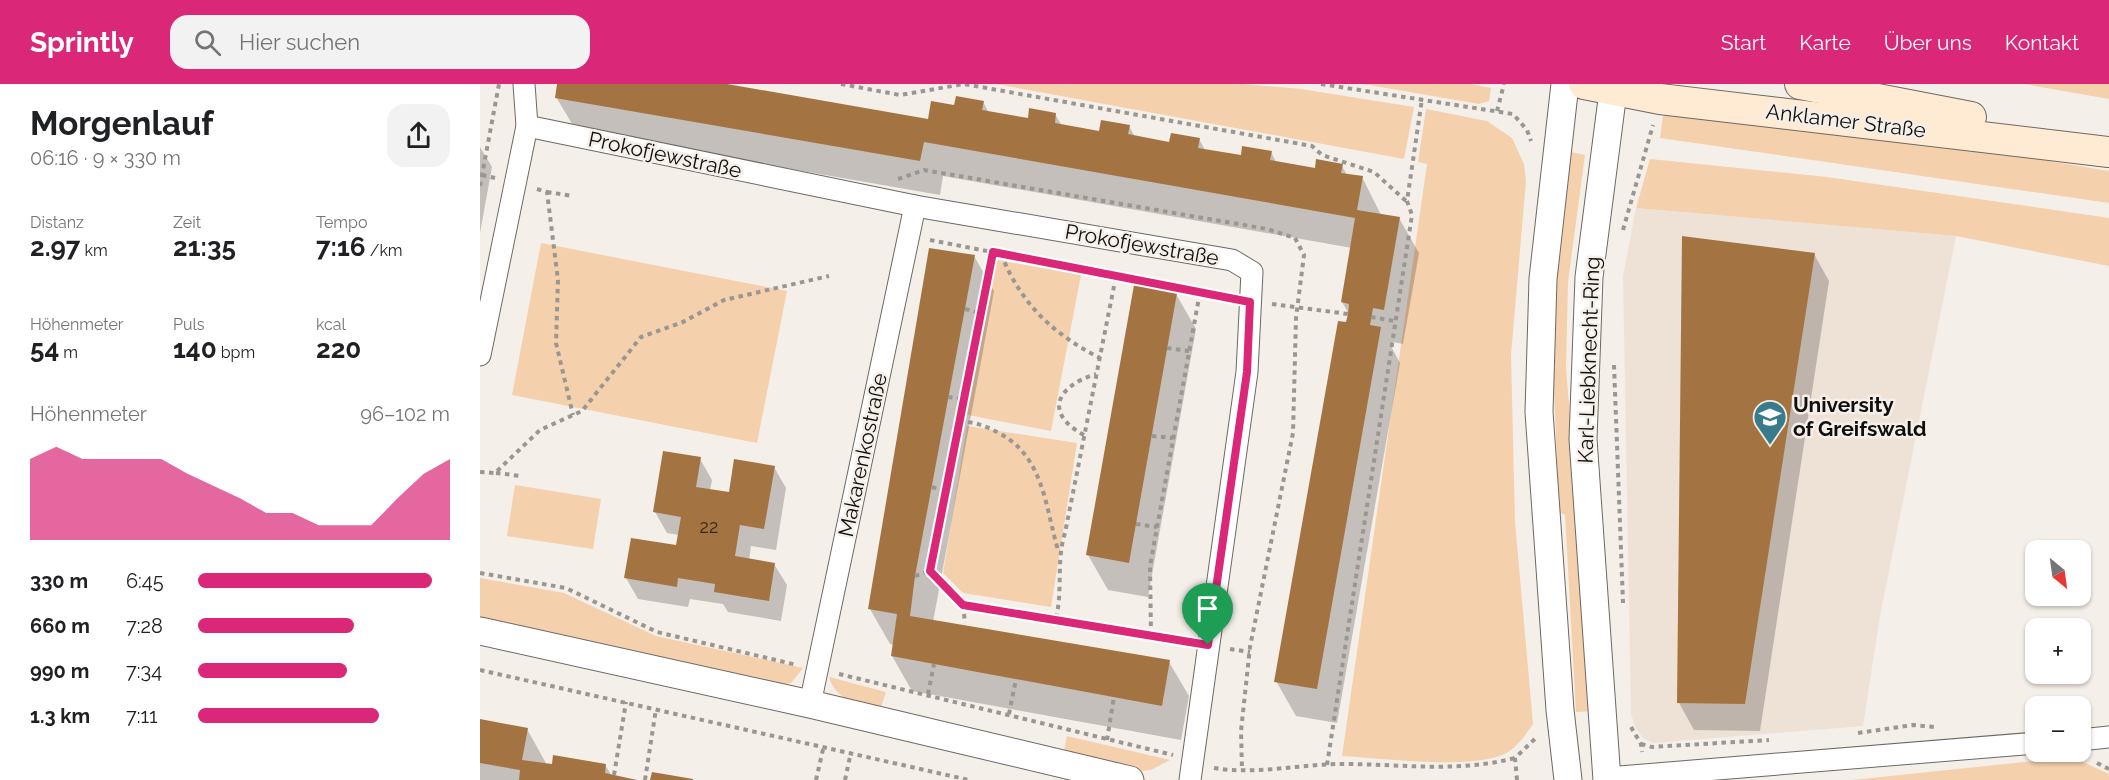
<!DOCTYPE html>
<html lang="de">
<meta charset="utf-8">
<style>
:root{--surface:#fff;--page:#f2f2f2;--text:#202124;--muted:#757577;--accent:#db2777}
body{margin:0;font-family:Raleway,sans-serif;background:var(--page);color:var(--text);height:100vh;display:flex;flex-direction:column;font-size:22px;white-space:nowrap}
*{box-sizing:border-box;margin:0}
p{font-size:20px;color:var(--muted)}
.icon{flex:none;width:33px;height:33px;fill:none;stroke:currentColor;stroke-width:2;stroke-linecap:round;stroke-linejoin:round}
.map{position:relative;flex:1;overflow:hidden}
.panel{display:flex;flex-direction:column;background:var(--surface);width:480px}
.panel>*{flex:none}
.needle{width:39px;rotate:151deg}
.controls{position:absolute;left:1545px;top:456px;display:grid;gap:12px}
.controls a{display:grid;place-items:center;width:66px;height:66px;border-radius:12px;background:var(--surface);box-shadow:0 2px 4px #0004;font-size:30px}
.pin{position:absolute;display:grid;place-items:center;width:51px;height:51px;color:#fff;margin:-62px -26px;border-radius:50% 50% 50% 0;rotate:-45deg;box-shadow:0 0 6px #0007}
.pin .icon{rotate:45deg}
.round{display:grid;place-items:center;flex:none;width:63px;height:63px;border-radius:18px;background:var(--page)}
.head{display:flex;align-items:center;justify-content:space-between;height:102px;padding:0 30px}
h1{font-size:33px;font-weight:700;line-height:45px}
.figures{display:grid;grid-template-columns:repeat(3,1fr);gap:9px;height:102px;padding:6px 30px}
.figures div{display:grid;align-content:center}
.figures b{font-size:26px;font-weight:700}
.figures small{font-size:16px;font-weight:400}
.figures p{font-size:16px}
.chart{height:168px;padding:12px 30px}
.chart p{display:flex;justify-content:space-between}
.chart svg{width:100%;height:108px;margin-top:6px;fill:var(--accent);opacity:.7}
ul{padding:0 30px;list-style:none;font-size:20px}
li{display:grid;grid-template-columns:96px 72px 1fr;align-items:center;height:45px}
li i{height:15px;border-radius:8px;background:var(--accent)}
header{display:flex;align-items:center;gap:36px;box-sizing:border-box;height:84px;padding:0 30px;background:var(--accent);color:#fff}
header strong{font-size:28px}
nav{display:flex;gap:33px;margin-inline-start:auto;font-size:21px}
.search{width:420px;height:54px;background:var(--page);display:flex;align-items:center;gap:15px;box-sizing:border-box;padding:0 21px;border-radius:18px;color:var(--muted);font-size:22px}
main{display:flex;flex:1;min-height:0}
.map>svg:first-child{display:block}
.built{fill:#eee2d7}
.green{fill:#f4d0ad}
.shadow{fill:#0003}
.building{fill:#a37442}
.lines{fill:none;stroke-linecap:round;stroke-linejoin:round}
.minor-casing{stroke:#6d6863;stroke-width:23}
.tertiary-casing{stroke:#6d6863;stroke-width:29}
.secondary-casing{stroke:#6d6863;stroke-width:32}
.path{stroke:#9a9691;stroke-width:4;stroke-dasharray:4.5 4.5;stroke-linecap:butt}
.minor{stroke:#fff;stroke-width:21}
.tertiary{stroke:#fff;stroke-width:27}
.secondary{stroke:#ffead4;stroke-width:30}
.route-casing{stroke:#fff;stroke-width:12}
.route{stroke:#db2777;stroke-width:8}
.labels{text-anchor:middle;stroke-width:5;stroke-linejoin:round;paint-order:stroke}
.number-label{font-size:18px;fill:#36281a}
.street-label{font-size:21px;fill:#110f0d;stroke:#f5efe9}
.poi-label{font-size:21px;font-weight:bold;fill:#110f0d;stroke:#f5efe9;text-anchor:start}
</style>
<header>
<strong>Sprintly</strong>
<div class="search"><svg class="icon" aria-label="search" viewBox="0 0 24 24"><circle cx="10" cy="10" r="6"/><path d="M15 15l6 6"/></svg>Hier suchen</div>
<nav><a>Start</a><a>Karte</a><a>Über uns</a><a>Kontakt</a></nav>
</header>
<main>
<section class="panel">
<div class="head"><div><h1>Morgenlauf</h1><p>06:16 · 9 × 330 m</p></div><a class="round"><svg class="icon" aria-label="share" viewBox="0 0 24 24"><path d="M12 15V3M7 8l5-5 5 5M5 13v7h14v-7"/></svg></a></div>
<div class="figures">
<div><p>Distanz</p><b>2.97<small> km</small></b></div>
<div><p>Zeit</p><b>21:35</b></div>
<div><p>Tempo</p><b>7:16<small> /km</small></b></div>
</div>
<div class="figures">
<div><p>Höhenmeter</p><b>54<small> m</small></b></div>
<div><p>Puls</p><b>140<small> bpm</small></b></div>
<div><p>kcal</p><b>220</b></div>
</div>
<div class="chart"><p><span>Höhenmeter</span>96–102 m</p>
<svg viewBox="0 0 160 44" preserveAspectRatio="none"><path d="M0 44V11L10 6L20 11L30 11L40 11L50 11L60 17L70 22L80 27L90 33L100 33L110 38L120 38L130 38L140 27L150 17L160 11V44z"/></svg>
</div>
<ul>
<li><b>330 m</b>6:45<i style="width:93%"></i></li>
<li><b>660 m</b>7:28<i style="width:62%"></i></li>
<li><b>990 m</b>7:34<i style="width:59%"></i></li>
<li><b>1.3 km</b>7:11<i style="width:72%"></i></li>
</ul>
</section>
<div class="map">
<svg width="1629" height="696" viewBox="0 0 1629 696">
<rect width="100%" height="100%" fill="#f5efe9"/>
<polygon class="built" points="1156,124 1476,152 1400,532 1383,642 1173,659 1163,654 1155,643 1151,630 1143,192"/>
<g class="green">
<polygon points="516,0 763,0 821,5 934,23 924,75"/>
<polygon points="883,0 991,0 1011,4 1009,17 999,20"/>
<polygon points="1544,0 1629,0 1629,15"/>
<path d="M946 25 1007 37 1032 54 1044 80 1046 97 1031 271 1035 438 1053 640C1046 650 1039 661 1028 668 996 687 901 674 862 672L947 80 938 78Z"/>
<polygon points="1187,30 1509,67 1629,87 1629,119 1180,54 1183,32"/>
<polygon points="1091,68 1105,71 1088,198 1086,284 1114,627 1096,628 1085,431 1079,428 1073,280 1076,191"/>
<polygon points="1170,75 1347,93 1629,134 1629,182 1476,152 1156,124"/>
<polygon points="61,159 307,207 277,359 32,311"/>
<polygon points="512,175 601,191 571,347 483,330"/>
<polygon points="487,342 597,359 571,523 483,509 463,489"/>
<polygon points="35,401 121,415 113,465 27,452"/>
<polygon points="0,494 84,509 176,552 323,584 311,599 301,601 0,536"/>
<path d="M349 593 406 608 400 626C379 620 356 617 349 593Z"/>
<polygon points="587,652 690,676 671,686 660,687 583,671"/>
<polygon points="1592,673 1629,690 1629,696 1372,696"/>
</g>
<g class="shadow">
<polygon points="79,0 239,0 449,37 475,22 503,18 509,29 549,36 575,30 582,42 620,48 649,42 655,53 690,59 719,55 725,66 762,72 791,68 796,78 836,85 862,82 867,91 882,93 901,131 919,134 939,169 923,260 913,258 912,264 920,279 857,639 816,632 796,597 867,240 869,230 862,218 872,164 463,92 460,111 97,48 76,13"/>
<polygon points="0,63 12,83 0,149"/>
<polygon points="1203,153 1334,170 1349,197 1280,647 1214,646 1199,619"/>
<polygon points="494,172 514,207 453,538 689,578 709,612 701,656 432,607 412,572 414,561 410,560 390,525"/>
<polygon points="696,210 716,245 668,513 628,506 608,471"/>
<polygon points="220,375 232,396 230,406 250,409 294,383 306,404 296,466 271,462 269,476 294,480 307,501 301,537 248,528 243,520 210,515 208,523 158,515 146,494 197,463 199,451 187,449 175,428"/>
<polygon points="0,636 47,645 67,681 125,681 132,692 156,696 0,696"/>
</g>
<g class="building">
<polygon points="77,0 247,0 448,35 451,17 474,21 476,12 504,17 502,26 548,34 549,24 576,29 575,39 619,47 621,36 650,41 648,50 689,58 691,49 720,54 718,64 761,71 762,62 792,67 790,76 835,84 836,75 863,80 861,89 883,92 877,126 920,133 904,226 893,224 890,241 901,243 837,605 794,598 858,237 866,238 868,230 869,220 861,218 875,134 444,58 440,77 75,14"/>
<polygon points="1202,152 1335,169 1265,620 1197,619"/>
<polygon points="449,164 495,171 435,492 430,532 690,576 682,622 411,572 417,530 388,525"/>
<polygon points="654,201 697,209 649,479 606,471"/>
<polygon points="183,367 221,373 216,403 249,408 254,375 295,382 284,445 260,441 255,472 295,479 289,517 234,508 235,500 198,494 197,503 144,494 151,454 196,461 201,433 173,428"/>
<polygon points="0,635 48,644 42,676 72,680 73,671 126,680 125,689 157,696 39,696 40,686 0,679"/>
<polygon points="172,688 213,695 213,696 170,696"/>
</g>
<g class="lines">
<g class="minor-casing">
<g id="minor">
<polyline points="47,42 435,122 752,176 772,188 767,288 710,696"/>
<polyline points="0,271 47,42 44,0"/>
<polyline points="330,620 435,122"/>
<polyline points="1600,656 1629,653"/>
<polyline points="1127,694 1556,659"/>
</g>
</g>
<g class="tertiary-casing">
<g id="tertiary">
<polyline points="1085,0 1063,195 1059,328 1080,626 1088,696"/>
<polyline points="0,547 330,620 650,696"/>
<polyline points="1127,696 1103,355 1109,193 1134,0"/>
</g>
</g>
<g class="secondary-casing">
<g id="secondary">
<polyline points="1104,0 1180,15 1629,68"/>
<polyline points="1320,0 1491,33"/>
</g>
</g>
<g class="path">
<polyline points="361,0 420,11 484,0 832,62 842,71 894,88 926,117"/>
<polyline points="841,0 1033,30 1047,46 1051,57"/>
<polyline points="1017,27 1024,0"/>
<polyline points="2,91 15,94"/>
<polyline points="418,95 444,86 787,145 815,154 824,171 816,234 813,349 770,563 761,647 762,684"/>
<polyline points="0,102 19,0"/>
<polyline points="57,105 67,108 78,196 76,259 93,331"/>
<polyline points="67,108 93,112"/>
<polyline points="1143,146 1173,41"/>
<polyline points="450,156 749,214"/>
<polyline points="513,168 450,487 483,521 707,557"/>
<path d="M521 170C541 220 573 250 620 274"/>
<polyline points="792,220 868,230"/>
<polyline points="485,225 500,229"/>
<polyline points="891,233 914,237"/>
<polyline points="687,264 709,267"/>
<polyline points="1134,281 1143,519"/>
<polyline points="468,313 483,315"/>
<path d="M479 338C494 337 505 342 519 349 564 373 565 422 578 466"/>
<path d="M604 351C562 328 578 302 616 290"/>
<polyline points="672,352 693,354"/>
<polyline points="0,388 15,389 60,346 102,327 161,253 203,238 244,216 349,192"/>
<polyline points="16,389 41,392"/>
<polyline points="452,403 465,407"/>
<polyline points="656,440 677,443"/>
<polyline points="0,489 86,504 177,548 317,581"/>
<polyline points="435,492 450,487"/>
<polyline points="483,521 485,539"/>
<path d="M576 534C583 506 576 477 585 449L636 192"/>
<polyline points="671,551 670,482 720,208"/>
<polyline points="750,565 770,568"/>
<polyline points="0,586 489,696"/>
<polyline points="359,590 693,671"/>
<polyline points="448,610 454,580"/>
<polyline points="529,630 536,595"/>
<polyline points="1151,643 1161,660 1162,668"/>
<polyline points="1378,649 1433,641 1454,643"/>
<polyline points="627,656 634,613"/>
<polyline points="1161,660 1172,663 1289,656"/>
<polyline points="1617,679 1629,685"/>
<polyline points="847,681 932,131 927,117 942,15"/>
<path d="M734 684C776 691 821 680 862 680 922 680 976 689 1035 674"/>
<polyline points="134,691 146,618"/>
<polyline points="165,696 176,625"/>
<polyline points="336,696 344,661"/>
<polyline points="365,696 371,668"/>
<polyline points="1037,696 1035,674 1058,652"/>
</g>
<use href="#minor" class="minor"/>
<use href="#tertiary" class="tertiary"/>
<use href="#secondary" class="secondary"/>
</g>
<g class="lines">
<g class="route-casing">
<polygon id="route" points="513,168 770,218 767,288 728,561 483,521 450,487"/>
</g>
<use href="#route" class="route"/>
</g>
<defs>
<g id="university-pin" transform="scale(1.725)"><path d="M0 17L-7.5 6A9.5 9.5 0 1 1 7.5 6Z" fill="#387b8c" stroke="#f5efe9"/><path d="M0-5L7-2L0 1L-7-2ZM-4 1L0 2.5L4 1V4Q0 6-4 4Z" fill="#fff"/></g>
</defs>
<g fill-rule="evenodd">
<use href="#university-pin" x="1290" y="333"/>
</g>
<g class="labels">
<g class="number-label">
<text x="229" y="449">22</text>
</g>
<g class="street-label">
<text transform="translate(1366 37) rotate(7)" y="7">Anklamer Straße</text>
<text transform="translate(185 71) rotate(12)" y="7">Prokofjewstraße</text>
<text transform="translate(662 161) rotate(10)" y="7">Prokofjewstraße</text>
<text transform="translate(1109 276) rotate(-88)" y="7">Karl-Liebknecht-Ring</text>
<text transform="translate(383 371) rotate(-78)" y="7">Makarenkostraße</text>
</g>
<g class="poi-label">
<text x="1313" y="328">University<tspan x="1313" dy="24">of Greifswald</tspan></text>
</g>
</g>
</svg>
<div class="controls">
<a><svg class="needle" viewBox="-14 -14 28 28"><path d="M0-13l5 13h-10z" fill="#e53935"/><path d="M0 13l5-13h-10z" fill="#757577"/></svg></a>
<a>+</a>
<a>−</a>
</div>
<div class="pin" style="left:728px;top:561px;background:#1e9e55"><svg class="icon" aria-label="arrive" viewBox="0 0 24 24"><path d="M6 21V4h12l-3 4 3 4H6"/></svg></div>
</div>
</main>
